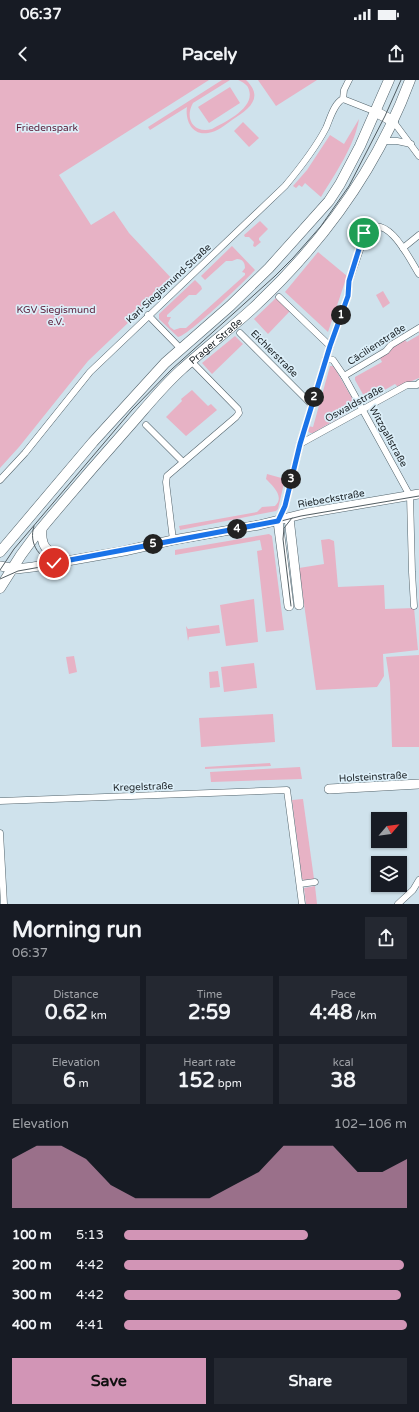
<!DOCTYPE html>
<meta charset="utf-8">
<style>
:root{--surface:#171b24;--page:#242831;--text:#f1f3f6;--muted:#9ea1a6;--accent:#d295b6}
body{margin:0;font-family:"Varela Round",sans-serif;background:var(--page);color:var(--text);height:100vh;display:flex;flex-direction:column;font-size:15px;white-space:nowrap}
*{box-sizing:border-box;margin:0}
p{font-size:13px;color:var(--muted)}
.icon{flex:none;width:22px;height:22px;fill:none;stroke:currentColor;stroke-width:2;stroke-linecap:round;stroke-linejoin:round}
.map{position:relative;height:824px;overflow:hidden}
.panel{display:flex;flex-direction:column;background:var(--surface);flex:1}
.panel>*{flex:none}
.needle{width:26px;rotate:61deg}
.buttons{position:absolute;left:371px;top:732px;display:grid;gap:8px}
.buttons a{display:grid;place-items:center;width:36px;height:36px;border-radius:0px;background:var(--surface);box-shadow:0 1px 3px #0004;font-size:20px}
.pin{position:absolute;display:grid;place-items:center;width:34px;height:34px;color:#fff;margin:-17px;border:2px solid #fff;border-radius:50%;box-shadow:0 1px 4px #0007}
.km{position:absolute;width:20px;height:20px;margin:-10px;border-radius:50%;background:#222;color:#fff;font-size:11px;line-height:20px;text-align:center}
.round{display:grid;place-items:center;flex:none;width:42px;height:42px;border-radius:0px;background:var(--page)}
.head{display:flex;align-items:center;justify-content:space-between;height:68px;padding:0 12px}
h1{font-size:22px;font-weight:700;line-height:30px}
.figures{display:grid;grid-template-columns:repeat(3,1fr);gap:6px;height:68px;padding:4px 12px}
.figures div{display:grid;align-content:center;border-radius:0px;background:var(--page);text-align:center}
.figures b{font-size:20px;font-weight:700}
.figures small{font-size:11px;font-weight:400}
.figures p{font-size:11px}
.chart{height:112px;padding:8px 12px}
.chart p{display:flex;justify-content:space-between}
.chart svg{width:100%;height:72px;margin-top:4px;fill:var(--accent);opacity:.7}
.action{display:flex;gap:8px;margin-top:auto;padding:8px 12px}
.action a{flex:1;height:46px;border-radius:0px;background:var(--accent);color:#111;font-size:16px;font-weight:700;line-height:46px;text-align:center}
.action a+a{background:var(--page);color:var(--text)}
ul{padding:0 12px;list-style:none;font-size:13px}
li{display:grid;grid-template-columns:64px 48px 1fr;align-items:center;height:30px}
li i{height:10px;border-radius:5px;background:var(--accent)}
.status{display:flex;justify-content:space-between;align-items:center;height:28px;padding:0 20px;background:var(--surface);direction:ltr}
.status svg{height:11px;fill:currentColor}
header{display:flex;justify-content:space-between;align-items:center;height:52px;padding:0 12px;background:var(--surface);font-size:18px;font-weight:700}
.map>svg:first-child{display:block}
.green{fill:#e7b2c5}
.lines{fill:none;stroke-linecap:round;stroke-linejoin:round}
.street-casing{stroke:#53646c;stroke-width:7}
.secondary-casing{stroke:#53646c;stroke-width:10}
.primary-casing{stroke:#53646c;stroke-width:11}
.street{stroke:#fff;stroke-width:6}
.secondary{stroke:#fff;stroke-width:9}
.primary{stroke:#fff;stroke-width:10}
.tram{stroke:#525d62;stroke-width:1}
.route-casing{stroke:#fff;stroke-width:8}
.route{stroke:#1a73e8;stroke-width:5}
.labels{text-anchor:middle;stroke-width:3.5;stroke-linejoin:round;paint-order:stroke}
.park-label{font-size:10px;fill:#581a36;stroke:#dceff9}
.street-label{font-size:10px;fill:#21282c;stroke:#dceff9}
</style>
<div class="status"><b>06:37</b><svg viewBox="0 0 49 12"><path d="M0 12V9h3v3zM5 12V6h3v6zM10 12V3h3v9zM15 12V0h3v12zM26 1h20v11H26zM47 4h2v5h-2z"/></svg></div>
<header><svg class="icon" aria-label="back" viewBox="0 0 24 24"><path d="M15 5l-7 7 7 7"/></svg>Pacely<svg class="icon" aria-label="share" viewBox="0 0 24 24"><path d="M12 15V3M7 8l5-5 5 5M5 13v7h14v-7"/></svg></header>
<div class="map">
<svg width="419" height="824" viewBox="0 0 419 824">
<rect width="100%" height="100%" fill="#cfe2ec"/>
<g class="green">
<polygon points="0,0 209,0 59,95 91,145 114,131 129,153 173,200 88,281 19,367 0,388"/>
<path d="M222 0H230L193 23C184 39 194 54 212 49 225 42 255 28 249 10 248 5 243 2 238 0H246C265 18 248 30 232 40 225 45 217 52 208 53 191 56 185 39 187 27L150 50 148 47Z"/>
<polygon points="258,0 317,0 276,26"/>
<polygon points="230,7 240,23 209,43 198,27"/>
<path d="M359 39C355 65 335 94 321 117L305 103 302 107 299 105 296 108 293 106 307 90 330 55 344 64Z"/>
<polygon points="243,42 259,58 249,67 234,51"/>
<polygon points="260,141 268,149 259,158 259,160 261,162 255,167 253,166 254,162 249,157 245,157 244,155"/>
<path d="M232 166 255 190C245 201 188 256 178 257L159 239V234L195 200 201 206 202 209 196 215H189L167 235V237H171L168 243 170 247 174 250 180 248H186L245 195V193L242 192 245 188C245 183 243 179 237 179L232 181H226L205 200 201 196Z"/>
<polygon points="318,172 347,196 328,252 285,212"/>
<polygon points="383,211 390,223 383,228 376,215"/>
<polygon points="276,218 290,231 268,254 254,239"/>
<polygon points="419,255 419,298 398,307 395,304 369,319 365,318 355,300 355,297 382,282 380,278 392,267 394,267 405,260 407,262"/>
<polygon points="235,256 243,264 212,294 202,283"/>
<polygon points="330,286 333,286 336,290 357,327 313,353 310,353 308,351 308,346 313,347"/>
<polygon points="192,310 208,326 211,324 217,330 186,356 166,337 182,321 181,319"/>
<path d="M267 394 285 399 278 429 276 431 180 450 179 446 257 432 262 427 275 426C285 417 273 406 266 399Z"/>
<polygon points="269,454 272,456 284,550 266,552 257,471 262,470 260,460 175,475 175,470"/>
<polygon points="329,459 334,461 338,507 384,505 385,529 414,528 418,570 383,574 384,596 377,607 316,610 299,488 324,484 321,460"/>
<polygon points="254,519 258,562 226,566 220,525"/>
<polygon points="219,545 220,553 189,557 188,561 186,546 188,549"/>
<polygon points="419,575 419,667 392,667 390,603 386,577"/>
<polygon points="74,576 77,592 69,594 66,577"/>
<polygon points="254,583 257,608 224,612 221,587"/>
<polygon points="218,591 220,607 210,608 209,592"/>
<polygon points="273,634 275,662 201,667 199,638"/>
<polygon points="270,683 271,686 205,689 205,687"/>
<polygon points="300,687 302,699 211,702 210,692"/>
<polygon points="303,719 314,799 304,800 302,799 292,720"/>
<polygon points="315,806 317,824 306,824 304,808"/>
</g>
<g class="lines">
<g class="street-casing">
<g id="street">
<polyline points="343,19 376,32"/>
<polyline points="393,41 419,76"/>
<polyline points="382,61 397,61 411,64"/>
<polyline points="403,168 419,155"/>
<polyline points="279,217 330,266"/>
<polyline points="148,235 181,269"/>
<polyline points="240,253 312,325"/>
<polyline points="326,278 333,280 344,296 410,416 412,492 414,526"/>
<polyline points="344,296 386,271 391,265 419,248"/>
<polyline points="146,345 183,382"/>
<polyline points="300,364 407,305 417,305 419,303"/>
<path d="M0 400 25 373 90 292 285 106C300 88 315 69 326 48 330 39 334 23 343 19L344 10 349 0"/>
<path d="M278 441 285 426 300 364 330 266 348 216 349 201 367 150C388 133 410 180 419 194"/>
<polyline points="173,460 166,402 167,396 236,337 239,333 238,329 191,281"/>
<polyline points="0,721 287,710 302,824"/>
<polyline points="0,753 4,824"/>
<polyline points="300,804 315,802"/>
<polyline points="398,824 413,810 419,800"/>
</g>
</g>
<g class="secondary-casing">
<g id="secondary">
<polyline points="289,438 299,525"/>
<polyline points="278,441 289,526"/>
<path d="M42 448C40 470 49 471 67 481"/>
<polyline points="0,486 16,489 33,487 124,471 173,460 259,445 307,433 419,414"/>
<polyline points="329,709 419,704"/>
</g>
</g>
<g class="primary-casing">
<g id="primary">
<polyline points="376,32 393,41"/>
<polyline points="0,472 93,362 165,283 230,226 269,188 329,121 340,104 360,66 389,0"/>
<path id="s1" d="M0 508 21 475 35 456C65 420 95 385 126 350 144 330 161 308 181 290 204 269 229 250 252 229 321 165 377 89 410 0"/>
</g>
</g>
<use href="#street" class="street"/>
<use href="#secondary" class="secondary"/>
<use href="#primary" class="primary"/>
<g class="tram">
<path d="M34 446C28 464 40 481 59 483"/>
<polyline points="0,490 14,469 132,330 172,289 275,196 293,178 321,146 349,106 385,36 401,0"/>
<polyline points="0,499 18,491 125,472 169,462 273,443 301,436 419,416"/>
<polyline points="291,526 283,459 284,448 292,438"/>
</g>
</g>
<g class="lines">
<g class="route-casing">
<polyline id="route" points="54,483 278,441 285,426 300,364 330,266 348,216 349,201 364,153"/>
</g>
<use href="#route" class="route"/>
</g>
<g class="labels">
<g class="park-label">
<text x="47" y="51">Friedenspark</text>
<text x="56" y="233">KGV Siegismund<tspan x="56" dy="12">e.V.</tspan></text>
</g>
<g class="street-label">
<text transform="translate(168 203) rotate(-43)" y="4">Karl-Siegismund-Straße</text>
<text dy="4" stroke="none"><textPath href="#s1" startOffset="329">Prager Straße</textPath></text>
<text transform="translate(376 264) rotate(-33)" y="4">Cäcilienstraße</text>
<text transform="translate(275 273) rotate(45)" y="4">Eichlerstraße</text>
<text transform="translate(354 323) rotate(-29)" y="4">Oswaldstraße</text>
<text transform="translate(389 356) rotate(61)" y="4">Witzgallstraße</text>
<text transform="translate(331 418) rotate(-10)" y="4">Riebeckstraße</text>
<text transform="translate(373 696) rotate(-3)" y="4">Holsteinstraße</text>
<text transform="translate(143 706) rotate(-2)" y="4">Kregelstraße</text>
</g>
</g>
</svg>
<div class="buttons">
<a><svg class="needle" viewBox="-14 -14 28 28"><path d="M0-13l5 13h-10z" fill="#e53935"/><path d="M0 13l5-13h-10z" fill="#9ea1a6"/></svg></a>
<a><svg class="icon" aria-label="layers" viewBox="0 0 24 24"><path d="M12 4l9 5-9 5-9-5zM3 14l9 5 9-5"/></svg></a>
</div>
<div class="pin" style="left:364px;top:153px;background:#1e9e55"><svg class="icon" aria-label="arrive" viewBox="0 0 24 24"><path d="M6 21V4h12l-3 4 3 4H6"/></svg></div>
<div class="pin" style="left:54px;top:483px;background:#d93025"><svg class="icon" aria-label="check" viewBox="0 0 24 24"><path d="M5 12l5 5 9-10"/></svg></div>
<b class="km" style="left:341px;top:235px">1</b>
<b class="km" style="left:314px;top:317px">2</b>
<b class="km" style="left:291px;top:399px">3</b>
<b class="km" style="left:237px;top:449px">4</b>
<b class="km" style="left:153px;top:464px">5</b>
</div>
<section class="panel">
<div class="head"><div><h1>Morning run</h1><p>06:37</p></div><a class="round"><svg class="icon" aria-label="share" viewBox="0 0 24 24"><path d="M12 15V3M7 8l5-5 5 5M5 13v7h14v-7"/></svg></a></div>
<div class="figures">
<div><p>Distance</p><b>0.62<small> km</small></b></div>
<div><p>Time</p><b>2:59</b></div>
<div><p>Pace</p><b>4:48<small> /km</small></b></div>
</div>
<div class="figures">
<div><p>Elevation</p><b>6<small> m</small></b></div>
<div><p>Heart rate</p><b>152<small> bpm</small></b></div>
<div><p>kcal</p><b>38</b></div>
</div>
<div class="chart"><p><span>Elevation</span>102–106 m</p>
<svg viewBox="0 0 160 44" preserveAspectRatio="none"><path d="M0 44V14L10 6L20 6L30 14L40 30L50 38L60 38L70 38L80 38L90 30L100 22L110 6L120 6L130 6L140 22L150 22L160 14V44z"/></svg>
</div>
<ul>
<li><b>100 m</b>5:13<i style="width:65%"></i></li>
<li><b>200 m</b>4:42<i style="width:99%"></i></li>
<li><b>300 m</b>4:42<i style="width:98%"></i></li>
<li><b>400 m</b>4:41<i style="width:100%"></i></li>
</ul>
<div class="action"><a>Save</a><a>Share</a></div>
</section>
